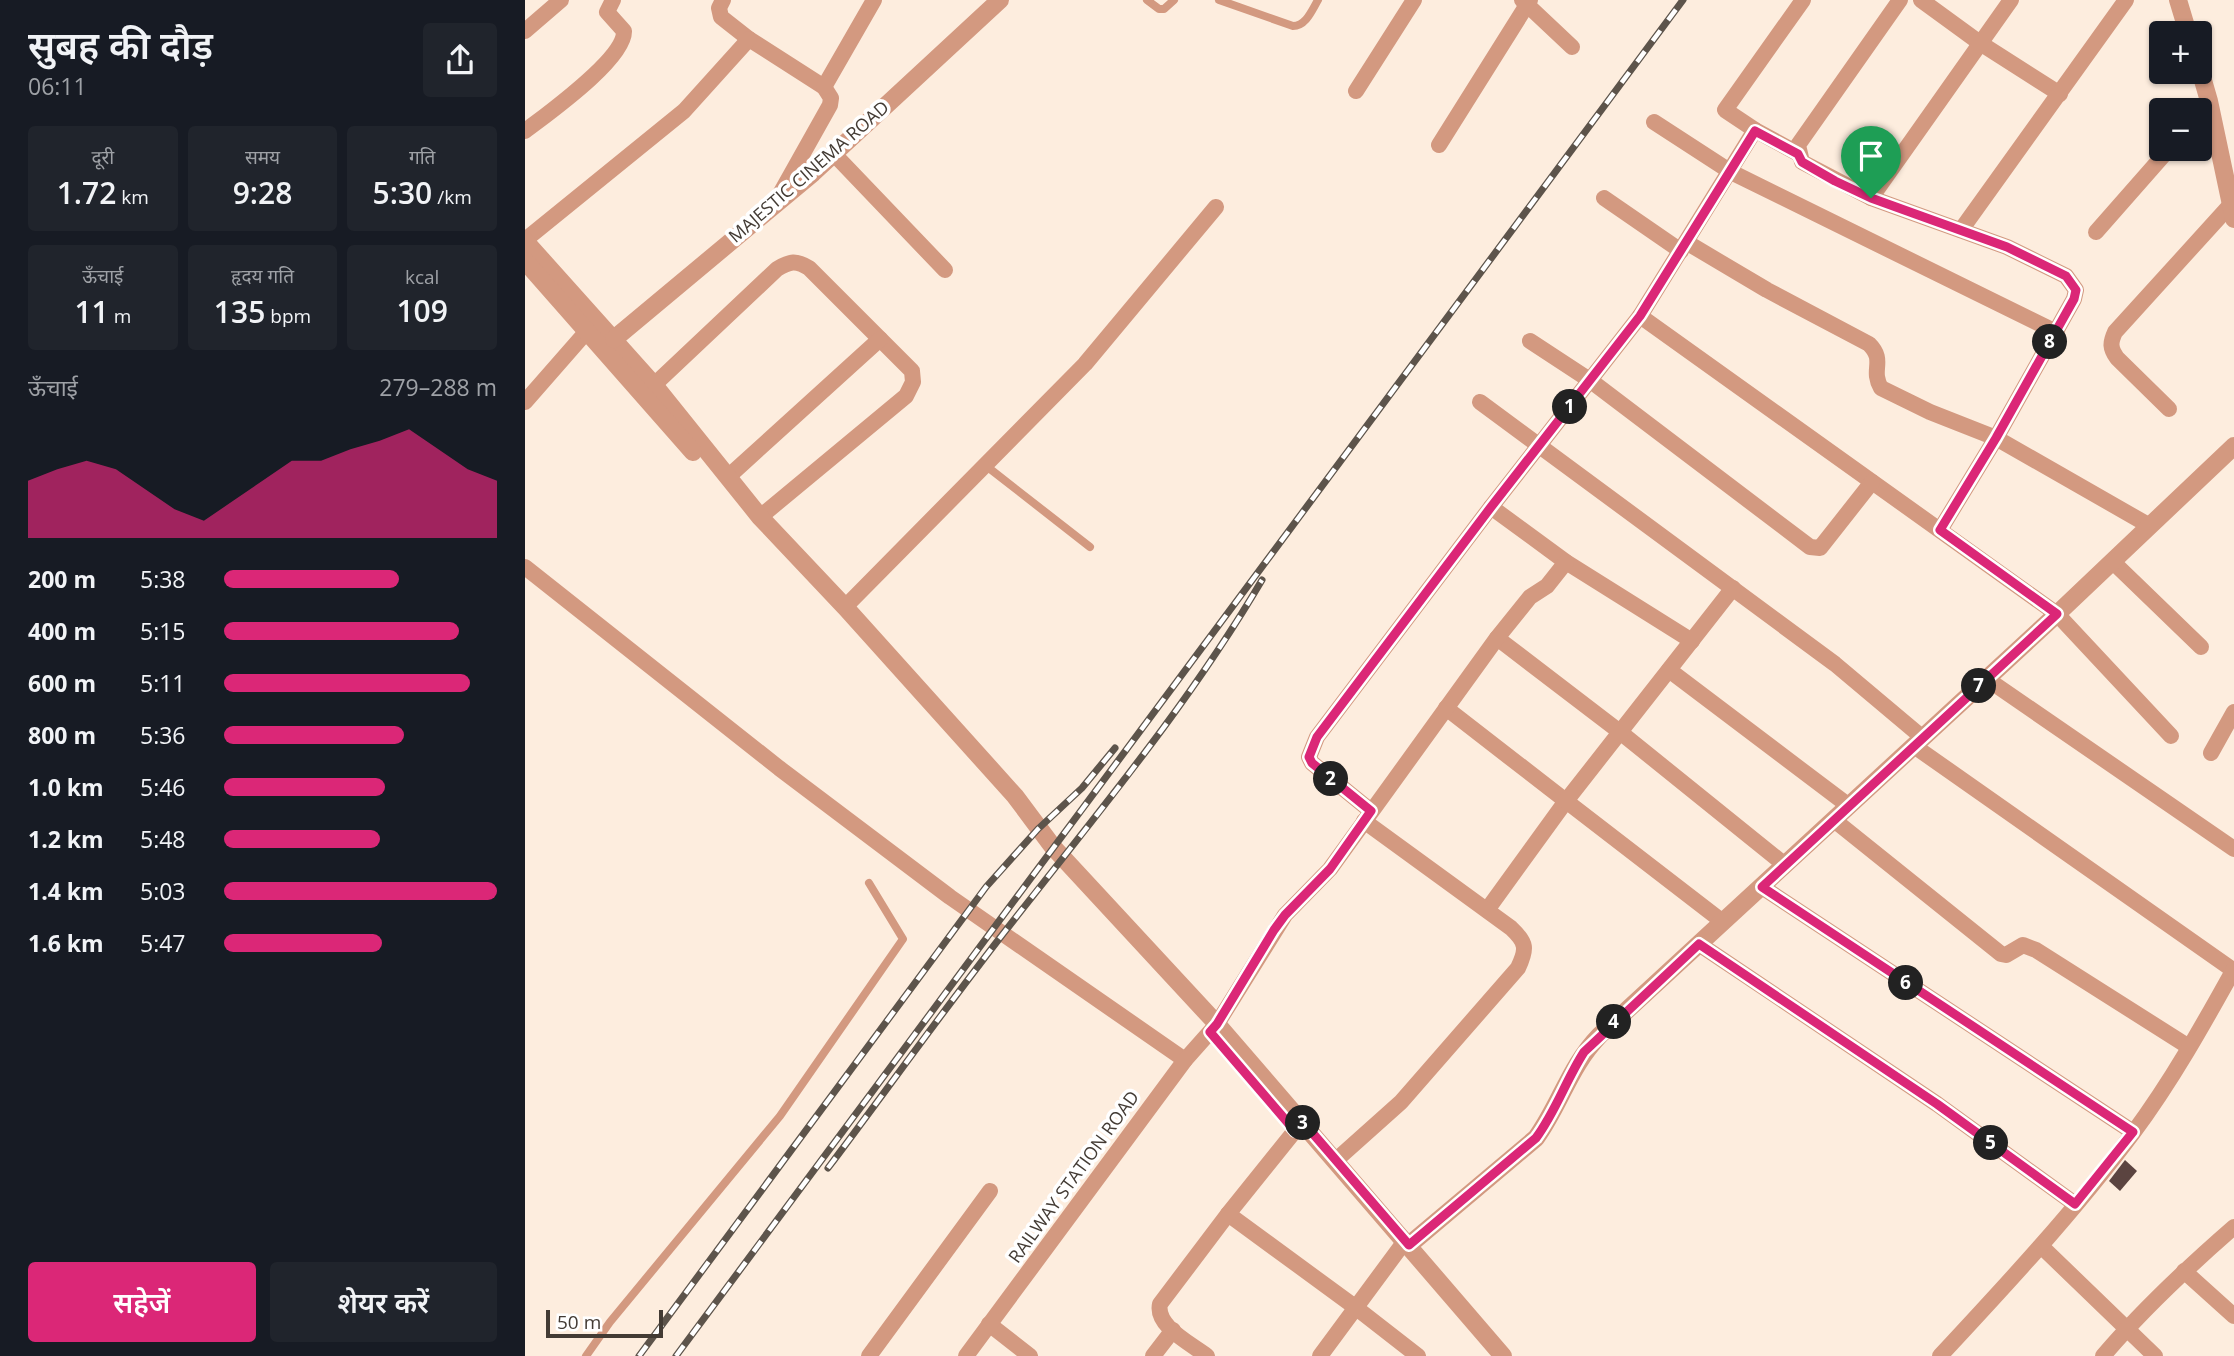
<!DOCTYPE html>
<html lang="hi">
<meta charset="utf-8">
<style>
:root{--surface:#171b24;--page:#20242c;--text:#f1f3f6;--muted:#9ea1a6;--accent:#db2777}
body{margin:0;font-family:"Open Sans","Noto Sans Devanagari",sans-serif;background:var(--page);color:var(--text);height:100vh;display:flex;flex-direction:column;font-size:26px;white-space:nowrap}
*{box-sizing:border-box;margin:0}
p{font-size:23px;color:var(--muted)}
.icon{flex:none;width:38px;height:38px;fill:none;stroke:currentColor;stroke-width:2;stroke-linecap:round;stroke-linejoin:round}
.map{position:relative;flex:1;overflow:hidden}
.details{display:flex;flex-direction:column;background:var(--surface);width:525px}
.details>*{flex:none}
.fabs{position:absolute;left:1624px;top:21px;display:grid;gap:14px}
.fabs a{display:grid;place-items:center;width:63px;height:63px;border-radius:7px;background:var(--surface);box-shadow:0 2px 5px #0004;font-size:35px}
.scale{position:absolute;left:21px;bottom:18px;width:117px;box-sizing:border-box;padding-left:7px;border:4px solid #433b34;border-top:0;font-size:19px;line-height:24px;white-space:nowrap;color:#433b34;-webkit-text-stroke:5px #fff;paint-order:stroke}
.pin{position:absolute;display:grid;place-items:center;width:60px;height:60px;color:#fff;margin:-72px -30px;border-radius:50% 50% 50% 0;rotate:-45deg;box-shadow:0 0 7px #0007}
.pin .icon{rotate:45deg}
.km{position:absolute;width:35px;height:35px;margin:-18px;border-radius:50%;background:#222;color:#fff;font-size:19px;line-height:35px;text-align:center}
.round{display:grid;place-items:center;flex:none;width:74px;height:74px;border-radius:7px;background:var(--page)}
.summary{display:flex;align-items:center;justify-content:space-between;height:119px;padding:0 28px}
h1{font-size:38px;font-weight:600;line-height:52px}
.metrics{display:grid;grid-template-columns:repeat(3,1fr);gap:10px;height:119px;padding:7px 28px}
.metrics div{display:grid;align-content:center;border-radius:7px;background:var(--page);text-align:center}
.metrics b{font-size:30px;font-weight:600}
.metrics small{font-size:19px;font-weight:400}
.metrics p{font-size:19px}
.chart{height:196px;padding:14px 28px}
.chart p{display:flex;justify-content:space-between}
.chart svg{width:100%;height:126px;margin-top:7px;fill:var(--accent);opacity:.7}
.cta{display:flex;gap:14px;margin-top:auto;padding:14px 28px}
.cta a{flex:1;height:80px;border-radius:7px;background:var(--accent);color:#fff;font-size:28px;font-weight:600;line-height:80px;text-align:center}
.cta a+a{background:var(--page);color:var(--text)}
ul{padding:0 28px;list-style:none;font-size:23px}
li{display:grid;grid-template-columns:112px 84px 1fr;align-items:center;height:52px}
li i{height:18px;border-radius:9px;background:var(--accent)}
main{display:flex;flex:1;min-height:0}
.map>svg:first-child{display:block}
.building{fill:#5b4440}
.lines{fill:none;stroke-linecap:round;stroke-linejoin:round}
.service{stroke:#d39980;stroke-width:8}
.minor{stroke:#d39980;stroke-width:16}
.tertiary{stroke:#d39980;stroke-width:18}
.rail-casing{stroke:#5d544b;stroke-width:7}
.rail{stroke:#fff;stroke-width:4.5;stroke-dasharray:13;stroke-linecap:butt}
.route-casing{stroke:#fff;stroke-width:14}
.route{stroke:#db2777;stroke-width:9}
.labels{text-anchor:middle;stroke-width:7;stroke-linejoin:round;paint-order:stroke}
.street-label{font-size:18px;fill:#433b34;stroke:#fff}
</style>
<main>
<section class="details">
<div class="summary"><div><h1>सुबह की दौड़</h1><p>06:11</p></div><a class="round"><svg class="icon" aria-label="share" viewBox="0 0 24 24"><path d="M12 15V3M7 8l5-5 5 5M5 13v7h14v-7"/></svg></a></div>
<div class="metrics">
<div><p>दूरी</p><b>1.72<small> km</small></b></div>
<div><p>समय</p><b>9:28</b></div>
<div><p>गति</p><b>5:30<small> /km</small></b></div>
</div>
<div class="metrics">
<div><p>ऊँचाई</p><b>11<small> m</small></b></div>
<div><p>हृदय गति</p><b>135<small> bpm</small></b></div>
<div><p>kcal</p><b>109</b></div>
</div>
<div class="chart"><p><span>ऊँचाई</span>279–288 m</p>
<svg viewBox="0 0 160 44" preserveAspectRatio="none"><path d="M0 44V24L10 20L20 17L30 20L40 27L50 34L60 38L70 31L80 24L90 17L100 17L110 13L120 10L130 6L140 13L150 20L160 24V44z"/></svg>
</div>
<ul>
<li><b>200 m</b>5:38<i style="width:64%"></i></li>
<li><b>400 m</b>5:15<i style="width:86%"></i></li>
<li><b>600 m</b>5:11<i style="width:90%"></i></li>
<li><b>800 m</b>5:36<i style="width:66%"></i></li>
<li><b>1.0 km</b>5:46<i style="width:59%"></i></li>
<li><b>1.2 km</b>5:48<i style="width:57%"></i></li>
<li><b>1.4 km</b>5:03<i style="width:100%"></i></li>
<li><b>1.6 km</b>5:47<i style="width:58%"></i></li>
</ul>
<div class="cta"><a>सहेजें</a><a>शेयर करें</a></div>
</section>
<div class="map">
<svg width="1709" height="1356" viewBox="0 0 1709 1356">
<rect width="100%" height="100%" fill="#fdedde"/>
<polygon class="building" points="1600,1160 1612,1171 1595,1191 1584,1181"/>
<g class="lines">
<g class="service">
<polyline points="622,0 634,9 639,9 649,0"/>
<path d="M694 0 768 26C781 26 787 10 793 0"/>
<polyline points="460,465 565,547"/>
<polyline points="61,1356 85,1322 255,1116 378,939 344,883"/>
</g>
<g class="minor">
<polyline points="198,0 194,8 196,17 224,39 299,87 306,98 305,105 250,203"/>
<polyline points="997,0 1047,47"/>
<polyline points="1375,0 1273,145 1277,162 1346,198 1482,247 1541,276 1551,290 1549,299 1471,438 1415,530"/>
<polyline points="1396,0 1455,43 1535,94"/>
<polyline points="0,31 36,0"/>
<polyline points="299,87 349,0"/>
<polyline points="831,91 889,0"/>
<polyline points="1129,122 1206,172 1531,332"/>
<polyline points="1230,130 1274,154"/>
<path d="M0 131C22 114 100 59 99 31L82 12 88 0"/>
<polyline points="914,145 1005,0"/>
<polyline points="309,154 420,270"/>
<polyline points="1079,198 1156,251"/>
<polyline points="1346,198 1486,0"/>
<polyline points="1436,230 1601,0"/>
<polyline points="1571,232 1644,149"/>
<polyline points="0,240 159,111 224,39"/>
<path d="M1161 242 1242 290 1344 344C1361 361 1345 369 1356 388L1405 412 1471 438 1625 526"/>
<polyline points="1115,316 1532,614 1646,736"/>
<polyline points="1005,341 1066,381 1285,547 1295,548 1347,482"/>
<path d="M129 385 252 269C265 261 271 260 284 268L387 371 388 382 381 396 235 517"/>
<polyline points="0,402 70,322"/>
<polyline points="955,402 1310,664 1398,738"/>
<path d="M1644 409 1592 358C1585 348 1585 343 1590 332L1709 201"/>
<polyline points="204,476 355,339"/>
<polyline points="966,507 1041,562 1167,641"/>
<polyline points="1588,562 1676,647"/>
<polyline points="0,567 254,768 425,897 660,1060"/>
<polyline points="320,607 560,364 691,207"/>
<polyline points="972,638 1095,732 1260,865"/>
<polyline points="1144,670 1324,806"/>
<polyline points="1462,679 1709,849"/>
<polyline points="921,708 1041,801 962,910"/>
<polyline points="1389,746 1708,970"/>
<polyline points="1686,753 1709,712"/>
<polyline points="846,811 787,763 784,757 792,737 966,507 1115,316 1230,130 1200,110 1278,0"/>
<polyline points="1309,820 1476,954 1481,955 1498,945 1511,950 1664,1047"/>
<polyline points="1237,887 1608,1132"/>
<polyline points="1198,922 1041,801 1208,588"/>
<polyline points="1174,944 1412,1104 1550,1204"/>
<path d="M810 1161 876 1102 993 968C1002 949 1002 943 986 928L839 821"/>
<polyline points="703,1214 830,1307 893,1356"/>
<polyline points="1516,1246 1630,1356"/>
<polyline points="1659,1271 1709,1316"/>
<polyline points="464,1324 505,1356"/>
<polyline points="344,1356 465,1191"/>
<polyline points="441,1356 660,1060 692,1024 760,915 805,869 972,638 1005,597 1022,586 1041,562"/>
<polyline points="628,1356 648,1330"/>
<path d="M682 1356C665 1343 630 1326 635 1304L703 1214 777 1122"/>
<polyline points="795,1356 880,1241"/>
<path d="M1415 1356C1482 1284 1549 1212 1608 1133 1646 1082 1678 1025 1709 969"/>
<path d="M1578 1356C1618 1309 1663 1267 1709 1227"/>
</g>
<g class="tertiary">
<polyline points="1653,0 1663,33"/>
<polyline points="1675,70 1684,101 1709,219"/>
<polyline points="0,241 129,385 235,517 320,607 490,796 528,847 692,1024 978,1356"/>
<polyline points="0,261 168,452"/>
<polyline points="89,339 288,173 475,0"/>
<path d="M884 1245 1011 1138C1036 1103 1044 1067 1075 1035L1532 614 1709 446"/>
</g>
<g class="rail-casing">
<g id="rail">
<path d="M303 1168C360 1092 416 1014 474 939 565 822 662 708 737 580"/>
<polyline points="114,1356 461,887 513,829 557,788 590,748"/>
<polyline points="151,1356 1158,0"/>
</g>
</g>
<use href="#rail" class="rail"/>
</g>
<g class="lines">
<g class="route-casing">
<path id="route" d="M1230 131 1273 154 1277 162 1310 181 1346 198 1482 247 1541 276 1551 290 1549 299 1471 438 1415 530 1532 614 1237 887 1608 1132 1550 1204 1412 1104 1174 944 1059 1052C1041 1080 1031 1111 1011 1138L884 1245 778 1122 770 1131 685 1032 692 1024 749 930 760 915 805 869 846 811 787 763 784 757 792 737 966 507 1115 316Z"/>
</g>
<use href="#route" class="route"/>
</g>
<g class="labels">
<g class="street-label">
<text transform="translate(284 172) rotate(-41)" y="6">MAJESTIC CINEMA ROAD</text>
<text transform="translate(549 1177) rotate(-54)" y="6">RAILWAY STATION ROAD</text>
</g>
</g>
</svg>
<div class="fabs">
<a>+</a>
<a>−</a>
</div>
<div class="scale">50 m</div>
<div class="pin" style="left:1346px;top:198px;background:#1e9e55"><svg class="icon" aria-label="arrive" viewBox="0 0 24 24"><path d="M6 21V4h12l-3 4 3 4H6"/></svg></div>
<b class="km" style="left:1045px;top:407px">1</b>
<b class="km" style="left:806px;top:779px">2</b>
<b class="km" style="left:778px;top:1123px">3</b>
<b class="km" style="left:1089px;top:1022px">4</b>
<b class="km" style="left:1466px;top:1143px">5</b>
<b class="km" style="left:1381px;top:983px">6</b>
<b class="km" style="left:1454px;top:686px">7</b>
<b class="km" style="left:1525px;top:342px">8</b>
</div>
</main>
